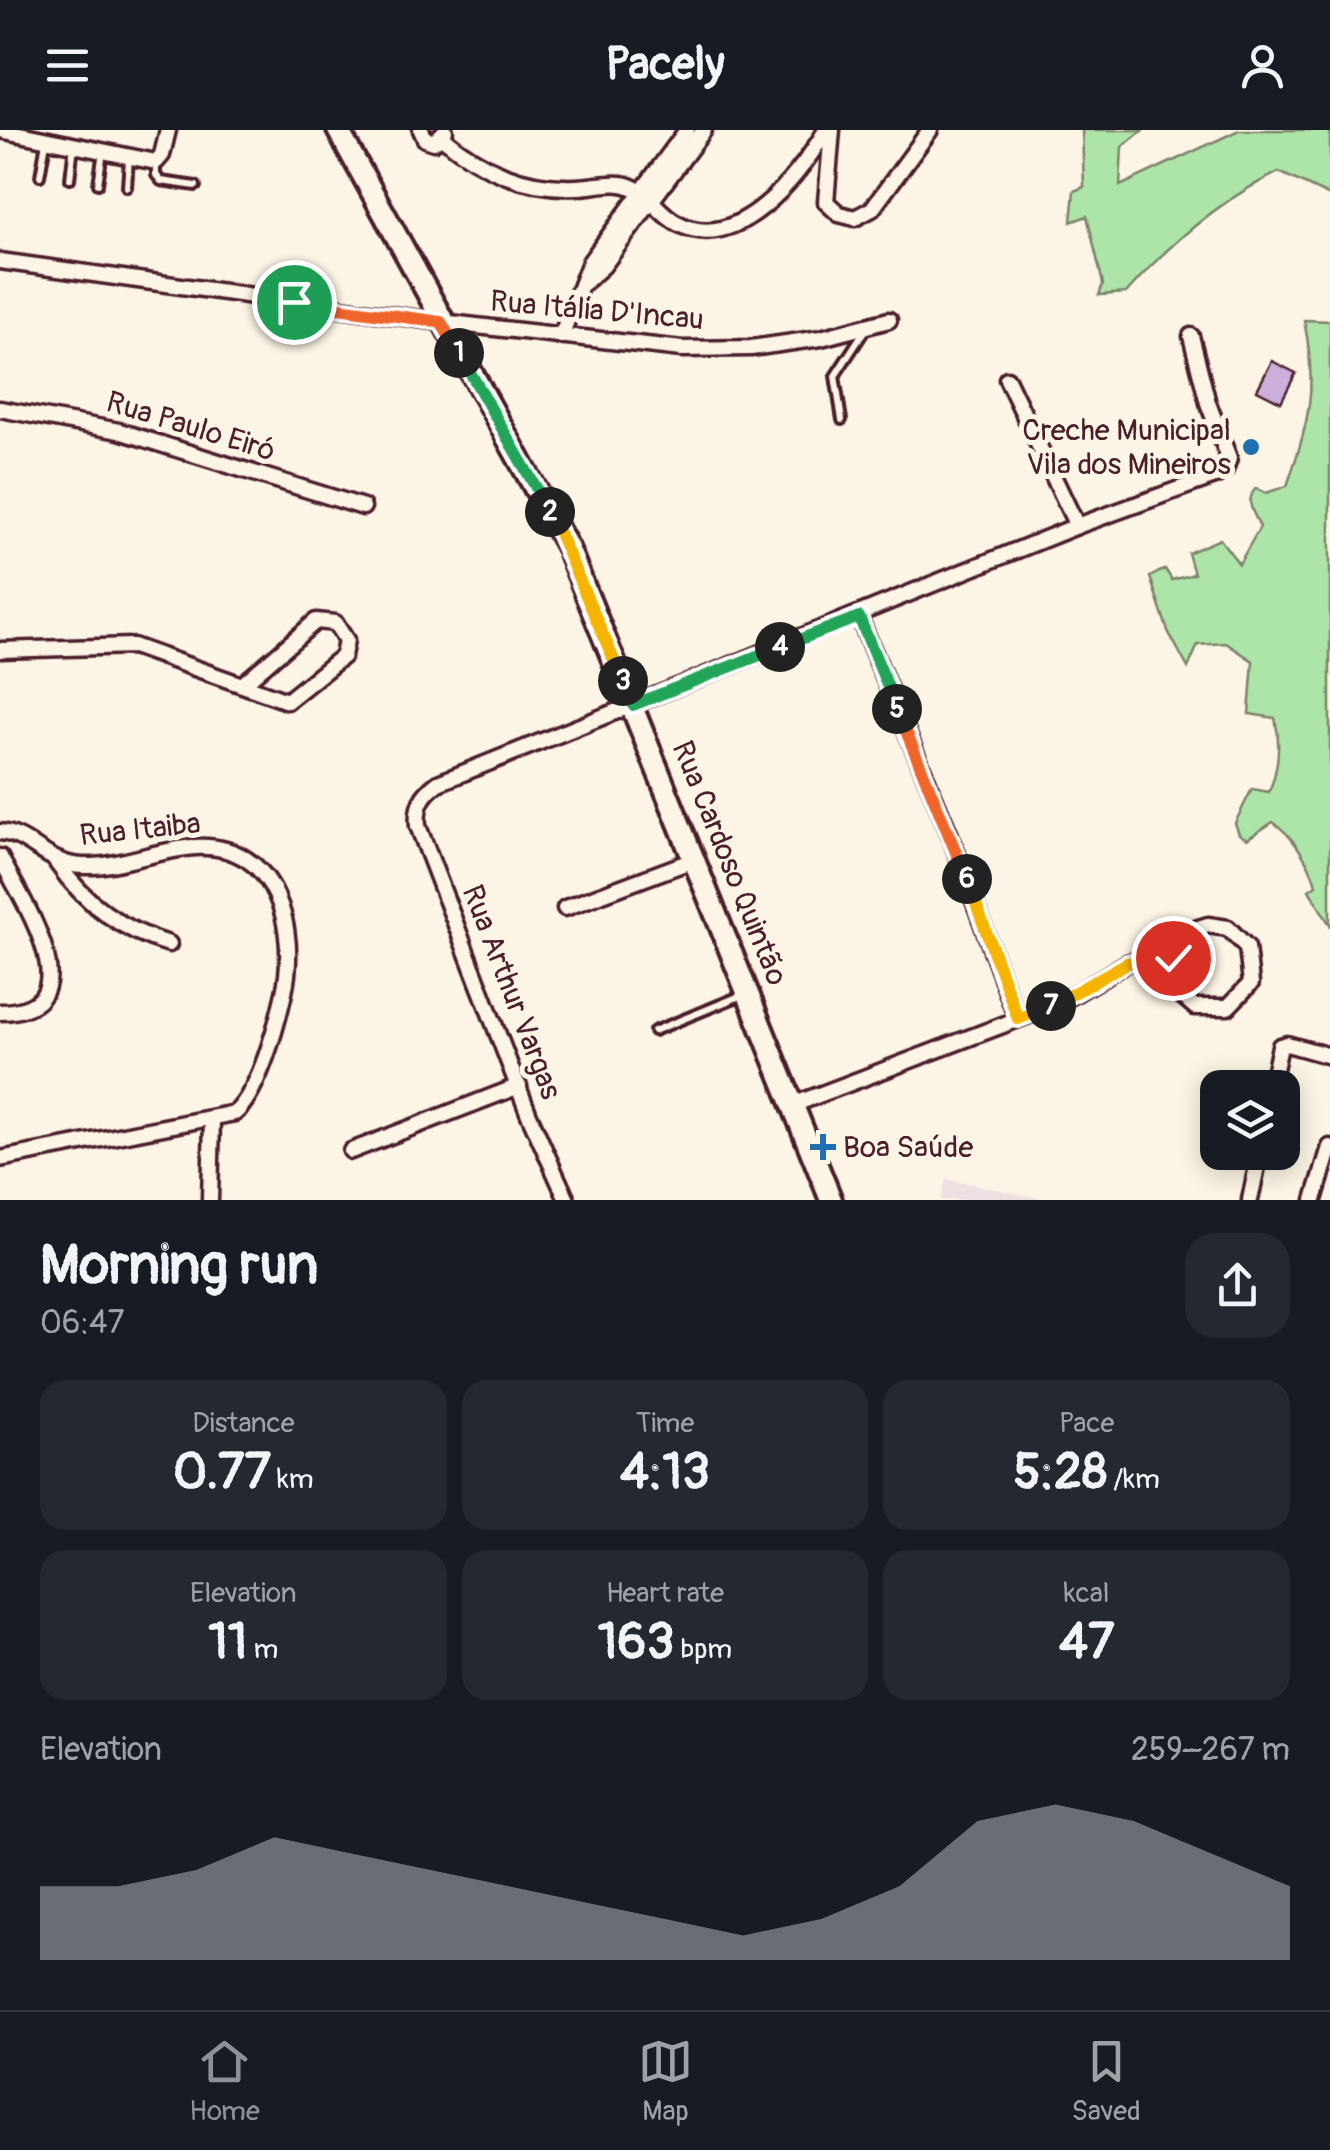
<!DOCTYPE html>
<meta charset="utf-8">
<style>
:root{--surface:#171b24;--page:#242831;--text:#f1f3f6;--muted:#9ea1a6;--line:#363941;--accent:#8c9099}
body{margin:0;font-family:Pangolin,sans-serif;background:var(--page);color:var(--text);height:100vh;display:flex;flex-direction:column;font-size:38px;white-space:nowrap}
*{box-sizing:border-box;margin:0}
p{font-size:32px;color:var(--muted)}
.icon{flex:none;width:55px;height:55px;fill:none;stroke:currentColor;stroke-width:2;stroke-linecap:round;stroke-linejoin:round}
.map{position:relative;height:1070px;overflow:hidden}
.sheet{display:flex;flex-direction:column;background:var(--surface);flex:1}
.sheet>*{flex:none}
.fabs{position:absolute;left:1200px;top:940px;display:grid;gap:20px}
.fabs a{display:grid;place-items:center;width:100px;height:100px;border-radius:20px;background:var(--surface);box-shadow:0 5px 25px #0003;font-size:50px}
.pin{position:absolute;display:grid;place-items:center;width:85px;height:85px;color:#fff;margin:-42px;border:5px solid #fff;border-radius:50%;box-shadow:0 2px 10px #0007}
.km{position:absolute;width:50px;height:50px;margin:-25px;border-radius:50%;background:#222;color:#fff;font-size:28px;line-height:50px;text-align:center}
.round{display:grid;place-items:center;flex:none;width:105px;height:105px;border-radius:30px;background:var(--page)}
.headline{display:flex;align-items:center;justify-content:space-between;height:170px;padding:0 40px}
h1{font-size:55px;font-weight:700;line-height:75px}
.stats{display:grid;grid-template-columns:repeat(3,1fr);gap:15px;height:170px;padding:10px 40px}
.stats div{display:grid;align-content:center;border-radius:25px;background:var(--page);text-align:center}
.stats b{font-size:50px;font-weight:700}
.stats small{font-size:28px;font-weight:400}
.stats p{font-size:28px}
.chart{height:280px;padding:20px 40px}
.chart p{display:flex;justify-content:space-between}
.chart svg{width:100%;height:180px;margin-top:10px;fill:var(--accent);opacity:.7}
header{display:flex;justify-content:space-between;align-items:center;height:130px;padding:0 40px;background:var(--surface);font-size:45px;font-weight:700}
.menu{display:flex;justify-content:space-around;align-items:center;height:140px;border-top:2px solid var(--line);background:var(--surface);font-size:28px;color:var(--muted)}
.menu a{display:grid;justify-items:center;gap:5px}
.menu .on{color:var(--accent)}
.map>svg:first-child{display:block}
.built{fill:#eee0e2}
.green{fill:#ade5a9;stroke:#7c826a;stroke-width:2.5}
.building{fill:#cdafdb;stroke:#4a1f2b;stroke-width:2.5}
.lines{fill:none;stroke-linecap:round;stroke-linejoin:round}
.lane-casing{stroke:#4a1f2b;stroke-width:14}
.street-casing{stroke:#4a1f2b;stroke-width:21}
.secondary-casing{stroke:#4a1f2b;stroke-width:28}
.lane{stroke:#fcf5e5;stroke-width:6}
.street{stroke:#fcf5e5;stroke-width:14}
.secondary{stroke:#fcf5e5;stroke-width:20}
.split-1-casing{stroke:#fff;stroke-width:20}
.split-2-casing{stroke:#fff;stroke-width:20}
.split-3-casing{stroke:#fff;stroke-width:20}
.split-4-casing{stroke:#fff;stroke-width:20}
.split-5-casing{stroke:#fff;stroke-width:20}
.split-6-casing{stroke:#fff;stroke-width:20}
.split-7-casing{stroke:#fff;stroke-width:20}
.split-8-casing{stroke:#fff;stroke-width:20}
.split-1{stroke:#f0652b;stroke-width:12}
.split-2{stroke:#22a559;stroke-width:12}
.split-3{stroke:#f5b400;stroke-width:12}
.split-4{stroke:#22a559;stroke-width:12}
.split-5{stroke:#22a559;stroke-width:12}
.split-6{stroke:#f0652b;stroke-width:12}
.split-7{stroke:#f5b400;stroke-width:12}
.split-8{stroke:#f5b400;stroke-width:12}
.poi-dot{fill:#1f6fb2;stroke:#fcf5e5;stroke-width:4}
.labels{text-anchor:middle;stroke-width:10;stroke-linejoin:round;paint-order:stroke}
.street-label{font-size:30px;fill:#4a1f2b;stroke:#fcf5e5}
.poi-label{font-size:30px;fill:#4a1f2b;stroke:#fcf5e5;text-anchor:end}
</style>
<header><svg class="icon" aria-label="menu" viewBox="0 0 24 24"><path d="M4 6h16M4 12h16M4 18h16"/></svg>Pacely<svg class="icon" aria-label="person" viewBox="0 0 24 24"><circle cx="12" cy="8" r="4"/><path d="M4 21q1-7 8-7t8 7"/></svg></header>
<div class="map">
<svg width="1330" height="1070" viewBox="0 0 1330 1070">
<rect width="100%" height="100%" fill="#fcf5e5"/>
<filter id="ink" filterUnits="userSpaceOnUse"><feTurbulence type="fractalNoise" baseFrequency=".01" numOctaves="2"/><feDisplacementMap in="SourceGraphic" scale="20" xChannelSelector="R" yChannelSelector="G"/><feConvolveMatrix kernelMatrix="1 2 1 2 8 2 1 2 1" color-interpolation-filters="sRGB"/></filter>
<g filter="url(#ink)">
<polygon class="built" points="946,1049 1048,1070 940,1070"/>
<g class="green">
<path d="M1082 0H1143L1122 17 1120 56 1239 0H1330V66L1279 42C1219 70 1170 113 1126 163L1099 165 1103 154 1087 86 1071 92 1074 61 1084 57Z"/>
<path d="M1304 190 1330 191V795L1309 760 1316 755C1310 732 1292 705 1273 692L1247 709 1239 704 1235 693 1252 659 1269 662C1279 637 1281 614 1275 588L1249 584 1253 531 1226 513 1198 515 1188 538 1168 501 1150 447 1165 439 1172 450 1194 444 1188 423 1220 409 1239 434 1260 397C1254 383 1244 372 1256 358L1266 363 1287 356C1309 291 1318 259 1304 190Z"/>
</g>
<polygon class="building" points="1272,231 1296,243 1281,272 1257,260"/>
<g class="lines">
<g class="lane-casing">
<g id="lane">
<polyline points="156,33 156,45 161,51 196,56"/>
<polyline points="40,46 46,12"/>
<polyline points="70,49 74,15"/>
<polyline points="98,54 103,21"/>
<polyline points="127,57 129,28"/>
<polyline points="842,290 835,246 867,197"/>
<polyline points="654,901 745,864"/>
</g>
</g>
<g class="street-casing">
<g id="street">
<polyline points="0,0 156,32 162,25 168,0"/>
<polyline points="421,0 425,9 434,12 445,1"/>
<polyline points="832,0 826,72 839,84 855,88 872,79 930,0"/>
<path d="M443 8C482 40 524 59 576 57 591 57 607 52 621 54 646 57 657 83 677 93 738 126 800 44 826 0"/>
<polyline points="0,131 441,192 682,219 751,218 821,208 889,190"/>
<polyline points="584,153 603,136 704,0"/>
<polyline points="561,206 590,132 687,0"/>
<polyline points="1007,249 1077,396"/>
<polyline points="0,279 119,301 363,377"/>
<polyline points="859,487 952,710 1017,889"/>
<polyline points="0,520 133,516 287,571 343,526 346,510 335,493 316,491 242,555"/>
<path d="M0 702C30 704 46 735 83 736 122 737 158 719 196 717 278 713 298 800 284 863 277 894 259 962 235 983L0 1029"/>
<path d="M0 727C21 769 98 881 0 882"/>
<path d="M57 733C85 774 121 800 169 814"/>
<polyline points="565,778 696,729"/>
<polyline points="1271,958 1280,916 1287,914 1330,926"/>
<polyline points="795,974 1058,874 1127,833 1139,829 1167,834 1183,808 1195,799 1208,795 1228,798 1247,817 1251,853 1228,877 1195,877 1139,829"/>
<polyline points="351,1021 519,956"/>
<polyline points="210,1070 212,989"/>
<path d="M567 1070 529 985 418 696C416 676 422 665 438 653L1077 396 1215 346 1225 340 1229 328 1208 273 1191 206"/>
<polyline points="1250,1070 1260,1022"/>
<polyline points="1314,1070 1330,1017"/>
</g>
</g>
<g class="secondary-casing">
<polyline id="secondary" points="338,0 568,418 831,1070"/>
</g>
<use href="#lane" class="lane"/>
<use href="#street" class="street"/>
<use href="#secondary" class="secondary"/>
</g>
</g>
<g class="lines" filter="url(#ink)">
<g class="split-1-casing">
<polyline id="split-1" points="294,172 441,192 459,223"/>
</g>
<g class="split-2-casing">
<polyline id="split-2" points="459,223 550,382"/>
</g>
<g class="split-3-casing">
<polyline id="split-3" points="550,382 623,551"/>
</g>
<g class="split-4-casing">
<polyline id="split-4" points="623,551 633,575 780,517"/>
</g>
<g class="split-5-casing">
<polyline id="split-5" points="780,517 859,487 897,579"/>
</g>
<g class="split-6-casing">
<polyline id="split-6" points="897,579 967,749"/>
</g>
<g class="split-7-casing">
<polyline id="split-7" points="967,749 1018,889 1051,876"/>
</g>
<g class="split-8-casing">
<polyline id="split-8" points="1051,876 1127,833 1139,830 1163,835 1173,828"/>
</g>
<use href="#split-1" class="split-1"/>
<use href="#split-2" class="split-2"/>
<use href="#split-3" class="split-3"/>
<use href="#split-4" class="split-4"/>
<use href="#split-5" class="split-5"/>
<use href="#split-6" class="split-6"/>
<use href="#split-7" class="split-7"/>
<use href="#split-8" class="split-8"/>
</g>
<g class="poi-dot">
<circle cx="1251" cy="317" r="10"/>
<path d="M818 1002h10v10h10v10h-10v10h-10v-10h-10v-10h10z"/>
</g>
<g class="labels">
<g class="street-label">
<text transform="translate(597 180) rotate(5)" y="10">Rua Itália D'Incau</text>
<text transform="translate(191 296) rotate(17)" y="10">Rua Paulo Eiró</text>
<text transform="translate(140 699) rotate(-6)" y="10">Rua Itaiba</text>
<text transform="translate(730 733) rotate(68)" y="10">Rua Cardoso Quintão</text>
<text transform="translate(512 862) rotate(69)" y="10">Rua Arthur Vargas</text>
</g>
<g class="poi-label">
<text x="1231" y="310">Creche Municipal<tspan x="1231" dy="34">Vila dos Mineiros</tspan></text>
<text x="843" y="1027" text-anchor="start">Boa Saúde</text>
</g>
</g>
</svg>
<div class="fabs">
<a><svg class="icon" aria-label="layers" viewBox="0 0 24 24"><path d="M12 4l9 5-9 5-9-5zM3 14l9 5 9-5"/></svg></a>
</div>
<div class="pin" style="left:294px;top:172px;background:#1e9e55"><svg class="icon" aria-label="arrive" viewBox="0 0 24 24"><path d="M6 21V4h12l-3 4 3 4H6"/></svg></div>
<div class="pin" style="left:1173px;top:828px;background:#d93025"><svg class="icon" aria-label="check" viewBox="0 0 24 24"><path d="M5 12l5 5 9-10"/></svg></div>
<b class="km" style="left:459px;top:223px">1</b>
<b class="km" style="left:550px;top:382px">2</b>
<b class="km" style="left:623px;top:551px">3</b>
<b class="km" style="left:780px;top:517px">4</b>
<b class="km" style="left:897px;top:579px">5</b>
<b class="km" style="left:967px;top:749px">6</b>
<b class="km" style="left:1051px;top:876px">7</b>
</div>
<section class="sheet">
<div class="headline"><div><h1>Morning run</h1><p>06:47</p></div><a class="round"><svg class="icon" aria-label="share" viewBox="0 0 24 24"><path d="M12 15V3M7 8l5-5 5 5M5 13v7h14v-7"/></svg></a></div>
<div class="stats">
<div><p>Distance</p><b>0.77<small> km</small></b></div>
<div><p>Time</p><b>4:13</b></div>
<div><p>Pace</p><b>5:28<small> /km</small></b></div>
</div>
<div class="stats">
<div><p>Elevation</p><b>11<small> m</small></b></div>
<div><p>Heart rate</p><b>163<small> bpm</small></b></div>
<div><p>kcal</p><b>47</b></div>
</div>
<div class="chart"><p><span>Elevation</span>259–267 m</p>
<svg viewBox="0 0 160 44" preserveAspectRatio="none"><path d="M0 44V26L10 26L20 22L30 14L40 18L50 22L60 26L70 30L80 34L90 38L100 34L110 26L120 10L130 6L140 10L150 18L160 26V44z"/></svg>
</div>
</section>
<nav class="menu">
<a class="on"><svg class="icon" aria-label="home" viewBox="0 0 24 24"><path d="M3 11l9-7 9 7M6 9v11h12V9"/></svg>Home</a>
<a><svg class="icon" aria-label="map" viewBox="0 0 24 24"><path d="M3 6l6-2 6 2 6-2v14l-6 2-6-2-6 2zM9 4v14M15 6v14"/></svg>Map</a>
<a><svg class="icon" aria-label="saved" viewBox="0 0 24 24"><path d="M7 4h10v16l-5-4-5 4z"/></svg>Saved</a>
</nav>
